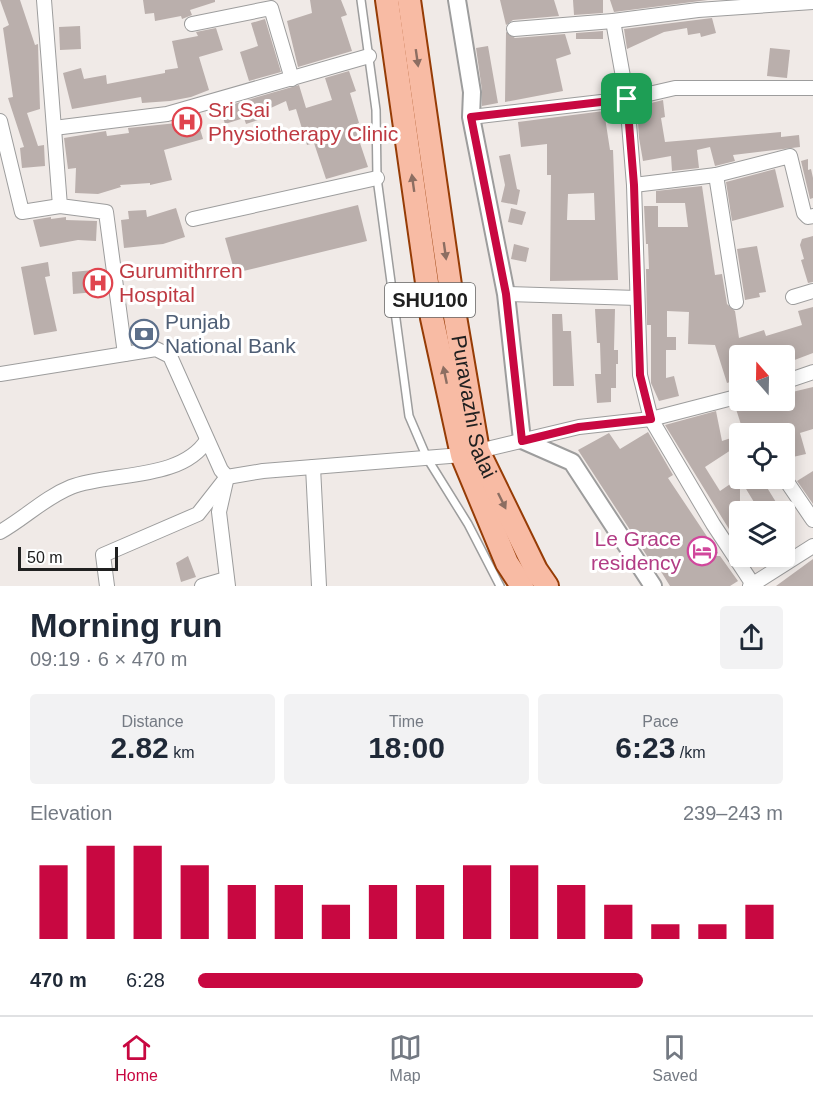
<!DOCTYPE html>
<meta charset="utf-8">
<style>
:root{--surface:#fff;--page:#f2f2f3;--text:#1f2937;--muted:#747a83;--line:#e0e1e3;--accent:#c80841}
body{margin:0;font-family:Arial,sans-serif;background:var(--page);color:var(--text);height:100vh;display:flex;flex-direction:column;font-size:22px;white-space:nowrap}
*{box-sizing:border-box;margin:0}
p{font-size:20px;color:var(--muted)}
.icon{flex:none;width:33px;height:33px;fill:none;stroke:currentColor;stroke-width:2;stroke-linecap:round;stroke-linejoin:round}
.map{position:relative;height:586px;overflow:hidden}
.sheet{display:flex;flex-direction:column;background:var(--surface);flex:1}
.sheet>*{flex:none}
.needle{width:39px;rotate:340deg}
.buttons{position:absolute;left:729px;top:345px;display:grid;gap:12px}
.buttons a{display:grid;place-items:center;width:66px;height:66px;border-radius:6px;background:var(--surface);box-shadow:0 3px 15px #0003;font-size:30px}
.scale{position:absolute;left:18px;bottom:15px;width:100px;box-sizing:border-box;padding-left:6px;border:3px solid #202020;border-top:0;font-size:16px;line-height:21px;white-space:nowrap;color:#202020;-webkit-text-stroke:4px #fff;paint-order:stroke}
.pin{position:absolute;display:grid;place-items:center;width:51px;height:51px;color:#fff;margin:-26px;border-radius:12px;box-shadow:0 3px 9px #0006}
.round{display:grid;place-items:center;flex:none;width:63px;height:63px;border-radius:6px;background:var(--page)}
.head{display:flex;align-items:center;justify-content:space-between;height:102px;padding:0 30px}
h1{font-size:33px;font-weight:700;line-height:45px}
.stats{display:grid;grid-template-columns:repeat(3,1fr);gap:9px;height:102px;padding:6px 30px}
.stats div{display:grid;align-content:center;border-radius:6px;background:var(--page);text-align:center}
.stats b{font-size:30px;font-weight:700}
.stats small{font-size:16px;font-weight:400}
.stats p{font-size:16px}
.chart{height:168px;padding:12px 30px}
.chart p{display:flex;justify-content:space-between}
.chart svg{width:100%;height:108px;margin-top:6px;stroke:var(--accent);stroke-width:6}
ul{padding:0 30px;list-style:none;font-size:20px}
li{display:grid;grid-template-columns:96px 72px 1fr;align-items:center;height:45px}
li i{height:15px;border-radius:8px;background:var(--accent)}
.dock{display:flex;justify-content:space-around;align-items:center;height:84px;border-top:2px solid var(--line);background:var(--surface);font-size:16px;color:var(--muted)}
.dock a{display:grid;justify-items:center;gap:3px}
.dock .current{color:var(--accent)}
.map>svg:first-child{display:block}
.building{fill:#baafac;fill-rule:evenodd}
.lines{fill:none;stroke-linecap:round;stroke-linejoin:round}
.service-casing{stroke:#9d9d9d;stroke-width:10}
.minor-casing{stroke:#9d9d9d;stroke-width:16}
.tertiary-casing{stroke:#9d9d9d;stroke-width:20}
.primary-casing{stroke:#963c06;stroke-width:26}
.service{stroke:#fff;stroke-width:7}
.minor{stroke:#fff;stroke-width:14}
.tertiary{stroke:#fff;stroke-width:16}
.primary{stroke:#f8bba4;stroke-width:22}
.oneway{fill:#8c6e62}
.route-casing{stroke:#fff;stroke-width:12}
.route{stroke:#c80841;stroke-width:8}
.labels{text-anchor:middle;stroke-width:6;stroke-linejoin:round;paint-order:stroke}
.shield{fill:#fff;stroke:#636363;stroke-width:1.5}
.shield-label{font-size:20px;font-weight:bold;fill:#202020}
.health-label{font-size:21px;fill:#be3a42;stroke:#fff;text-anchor:start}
.service-label{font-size:21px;fill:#4e5e75;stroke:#fff;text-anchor:start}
.street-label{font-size:21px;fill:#202020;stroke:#fff}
.hotel-label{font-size:21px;fill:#b23c85;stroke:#fff;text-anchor:end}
</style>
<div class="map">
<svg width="813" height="586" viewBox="0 0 813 586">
<rect width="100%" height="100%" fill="#f0eae7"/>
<g class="building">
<polygon points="0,0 20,0 35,45 38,44 40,109 27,113 38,146 44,145 45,166 22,168 20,148 24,147 8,98 13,97 3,28 9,25"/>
<polygon points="143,0 215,0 215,2 190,10 192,15 182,19 181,16 155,21 154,13 145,14"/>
<polygon points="310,0 341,0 347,15 341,17 352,51 298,67 287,21 312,13"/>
<polygon points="500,0 554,0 559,16 513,20 506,25"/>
<polygon points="573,0 603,0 603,13 574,15"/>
<polygon points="610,0 708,0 614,12"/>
<polygon points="712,18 716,33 701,37 700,33 688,35 687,28 664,32 627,49 624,29"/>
<polygon points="265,19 281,72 249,81 240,52 258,46 251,23"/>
<polygon points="80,26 81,49 60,50 59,27"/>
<polygon points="216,28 223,50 199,57 209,90 191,97 170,101 142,103 141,97 72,109 63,73 81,68 84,79 106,75 107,84 165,73 165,70 178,68 172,41 198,36 196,32"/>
<polygon points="603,31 603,39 576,39 576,33"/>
<polygon points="506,32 515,38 565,34 571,54 556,59 563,91 505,102"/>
<polygon points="488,46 498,103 482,106 482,90 476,48"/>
<polygon points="770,48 790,50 787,78 767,76"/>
<polygon points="349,71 356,91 350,93 359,123 354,125 368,167 326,179 314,143 307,145 296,109 289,111 286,101 262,112 264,118 246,124 244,118 225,124 220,108 299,85 306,108 332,100 325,78"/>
<polygon points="663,100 665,117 661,118 665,142 781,132 781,137 799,135 800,147 733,155 735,161 715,166 710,147 697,150 699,168 672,171 671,156 643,161 639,138 637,108 652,108 651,103"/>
<path d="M604 111 610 150H613L618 280 550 281 551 175H547V144L521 147 518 122ZM594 193 595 220H567L568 194Z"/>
<polygon points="196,115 203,139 164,150 172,180 150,185 150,183 120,185 121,187 98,194 75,193 76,168 68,169 64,138 106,131 107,136 129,133 128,128 177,123 176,121"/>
<polygon points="510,154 517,189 520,190 517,205 501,202 505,185 499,156"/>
<polygon points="808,159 808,170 811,169 813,178 813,198 810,199 801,161"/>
<polygon points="775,169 784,207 732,221 726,182"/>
<polygon points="702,186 715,275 722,274 727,304 735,311 739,338 764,330 766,336 802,325 798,311 813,307 813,353 784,364 784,356 740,356 740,379 727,383 715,345 688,344 689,312 667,311 667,337 676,337 676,350 666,350 666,378 674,376 679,396 659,401 651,383 651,325 647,325 646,269 649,269 648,244 646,244 644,206 658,206 658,227 688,227 685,203 656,203 656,191"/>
<polygon points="358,205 367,241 235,273 225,238"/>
<polygon points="176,208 185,237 163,244 124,248 121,220 129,219 128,211 146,210 147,217"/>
<polygon points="511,208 526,212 522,225 508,222"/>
<polygon points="51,217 51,219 66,217 66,220 97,221 96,241 78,240 40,247 33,220"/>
<polygon points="813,236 813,282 808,283 801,260 804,259 800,245 802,239"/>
<polygon points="514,244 529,248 526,262 511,259"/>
<polygon points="757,246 766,292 759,293 760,297 745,300 737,249"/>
<polygon points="48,262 50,276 45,277 57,331 34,335 21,267"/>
<polygon points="105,269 107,291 73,294 72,272"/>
<polygon points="595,309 615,309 614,350 618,350 618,364 616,364 616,388 611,388 611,402 597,403 595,374 601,374 600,343 597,343"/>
<polygon points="552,314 562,314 563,331 571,331 574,386 553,386"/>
<polygon points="813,387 813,429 800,433 806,454 784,459 784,434 774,434 771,425 744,434 736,409 760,400 784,400 784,394"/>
<polygon points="716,411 722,441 740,435 740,468 731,450 705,467 720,491 739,478 761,478 779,507 771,512 760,512 740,479 740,547 665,425"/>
<polygon points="648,432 673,475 668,478 718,553 713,556 720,556 738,581 730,586 670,586 652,557 649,559 578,450 609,433 620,449"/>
<polygon points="813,471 813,504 797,481"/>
<polygon points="188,556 196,577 181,582 176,563"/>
<polygon points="813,559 813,586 776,586"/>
</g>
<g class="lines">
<g class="service-casing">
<polyline id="service" points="361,0 376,110 377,178 409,416 427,458 468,524 500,586"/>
</g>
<g class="minor-casing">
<g id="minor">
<polyline points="44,0 60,206 106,212 125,354"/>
<polyline points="613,21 627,99 634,185 640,375 651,419 713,524 754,586"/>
<polyline points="192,24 271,8 292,79"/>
<polyline points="514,29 613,21 698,10 813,2"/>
<polyline points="471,117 627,99 675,88 813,88"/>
<polyline points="0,121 22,212 60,206"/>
<polyline points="54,128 167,114 369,56"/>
<polyline points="716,175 736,302"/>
<polyline points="634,185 716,175 790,156 804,213 808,217 813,216"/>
<polyline points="193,219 377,178"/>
<polyline points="506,294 637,298"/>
<polyline points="793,297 813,291"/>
<polyline points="0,374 156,349 170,356 221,470 227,477 263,471 462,455 579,427 651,419 740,396"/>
<polyline points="784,382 813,372"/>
<polyline points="313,467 319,586"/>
<polyline points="785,479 813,520"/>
<polyline points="226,481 219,512 228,586"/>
<path d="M0 532C25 518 44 498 71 487 109 472 182 481 207 440"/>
<polyline points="107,586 103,555 198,514 227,477"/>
<polyline points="202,586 226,579"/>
<polyline points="750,586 813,546"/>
</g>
</g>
<g class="tertiary-casing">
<polyline id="tertiary" points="457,0 472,92 471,117 506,294 522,440 572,462 653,586"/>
</g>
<g class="primary-casing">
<g id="primary">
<polyline points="387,0 432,318 462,455 507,563 522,586"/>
<path id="s1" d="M409 0 452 299 478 451 536 570 547 586"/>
</g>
</g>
<use href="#service" class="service"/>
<use href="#minor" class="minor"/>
<use href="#tertiary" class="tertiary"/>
<use href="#primary" class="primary"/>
</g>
<defs><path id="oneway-solid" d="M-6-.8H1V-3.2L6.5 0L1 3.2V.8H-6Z" transform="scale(1.5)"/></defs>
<g class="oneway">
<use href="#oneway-solid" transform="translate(417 58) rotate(82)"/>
<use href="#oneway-solid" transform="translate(413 183) rotate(-98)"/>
<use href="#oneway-solid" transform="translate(445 251) rotate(82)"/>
<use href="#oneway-solid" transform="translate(445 375) rotate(-102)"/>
<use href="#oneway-solid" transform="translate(502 501) rotate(64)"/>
</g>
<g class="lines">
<g class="route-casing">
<polygon id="route" points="627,99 634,185 640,375 651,419 579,427 522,441 506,294 471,117"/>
</g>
<use href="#route" class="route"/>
</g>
<defs>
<g id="hospital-ring" transform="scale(1.5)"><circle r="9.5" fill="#fff" stroke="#e0444e" stroke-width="1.5"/><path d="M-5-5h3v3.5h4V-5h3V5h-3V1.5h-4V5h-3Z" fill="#e0444e"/></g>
<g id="bank-ring" transform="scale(1.5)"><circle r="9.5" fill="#fff" stroke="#5c6f8a" stroke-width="1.5"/><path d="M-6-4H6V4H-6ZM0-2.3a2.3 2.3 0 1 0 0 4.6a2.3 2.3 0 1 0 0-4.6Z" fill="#5c6f8a"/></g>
<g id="hotel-ring" transform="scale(1.5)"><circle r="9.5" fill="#fff" stroke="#d1479c" stroke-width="1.5"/><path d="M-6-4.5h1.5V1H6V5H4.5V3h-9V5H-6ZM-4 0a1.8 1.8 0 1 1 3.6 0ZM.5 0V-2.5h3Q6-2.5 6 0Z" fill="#d1479c"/></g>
</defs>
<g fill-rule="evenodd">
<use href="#hospital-ring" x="187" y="122"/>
<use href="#hospital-ring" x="98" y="283"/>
<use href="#bank-ring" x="144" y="334"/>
<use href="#hotel-ring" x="702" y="551"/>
</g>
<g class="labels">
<rect class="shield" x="385" y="283" width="90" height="34" rx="4.5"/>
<g class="shield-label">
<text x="430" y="307">SHU100</text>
</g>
<g class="health-label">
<text x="208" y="117">Sri Sai<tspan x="208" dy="24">Physiotherapy Clinic</tspan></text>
<text x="119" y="278">Gurumithrren<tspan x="119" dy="24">Hospital</tspan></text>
</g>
<g class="service-label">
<text x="165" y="329">Punjab<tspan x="165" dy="24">National Bank</tspan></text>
</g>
<g class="street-label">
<text dy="7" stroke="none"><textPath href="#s1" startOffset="412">Puravazhi Salai</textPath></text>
</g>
<g class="hotel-label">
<text x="681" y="546">Le Grace<tspan x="681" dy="24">residency</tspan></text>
</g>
</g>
</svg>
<div class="buttons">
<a><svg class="needle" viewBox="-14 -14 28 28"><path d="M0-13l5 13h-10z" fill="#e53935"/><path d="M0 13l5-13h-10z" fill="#747a83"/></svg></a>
<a><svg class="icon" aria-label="locate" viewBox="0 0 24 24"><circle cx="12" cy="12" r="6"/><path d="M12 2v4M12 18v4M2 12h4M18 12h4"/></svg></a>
<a><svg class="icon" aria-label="layers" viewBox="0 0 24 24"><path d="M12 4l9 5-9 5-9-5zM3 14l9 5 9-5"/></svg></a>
</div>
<div class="scale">50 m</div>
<div class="pin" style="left:627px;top:99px;background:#1e9e55"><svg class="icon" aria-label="arrive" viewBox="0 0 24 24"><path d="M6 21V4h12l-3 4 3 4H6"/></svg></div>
</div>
<section class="sheet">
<div class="head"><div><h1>Morning run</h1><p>09:19 · 6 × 470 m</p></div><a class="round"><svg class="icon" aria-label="share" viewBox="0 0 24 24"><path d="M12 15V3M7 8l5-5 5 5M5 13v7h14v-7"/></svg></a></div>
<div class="stats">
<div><p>Distance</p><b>2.82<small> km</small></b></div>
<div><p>Time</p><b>18:00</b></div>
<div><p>Pace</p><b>6:23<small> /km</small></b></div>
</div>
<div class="chart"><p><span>Elevation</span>239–243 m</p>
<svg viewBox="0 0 160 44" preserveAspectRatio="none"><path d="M5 44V14M15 44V6M25 44V6M35 44V14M45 44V22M55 44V22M65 44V30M75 44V22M85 44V22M95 44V14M105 44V14M115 44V22M125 44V30M135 44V38M145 44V38M155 44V30"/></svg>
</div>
<ul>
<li><b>470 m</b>6:28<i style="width:76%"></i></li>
</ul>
</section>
<nav class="dock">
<a class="current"><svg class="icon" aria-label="home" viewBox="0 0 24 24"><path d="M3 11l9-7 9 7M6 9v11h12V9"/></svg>Home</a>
<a><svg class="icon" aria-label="map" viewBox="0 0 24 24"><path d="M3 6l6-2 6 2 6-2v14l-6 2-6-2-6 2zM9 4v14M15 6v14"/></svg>Map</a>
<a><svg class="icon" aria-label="saved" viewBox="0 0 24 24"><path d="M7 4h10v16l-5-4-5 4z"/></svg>Saved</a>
</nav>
